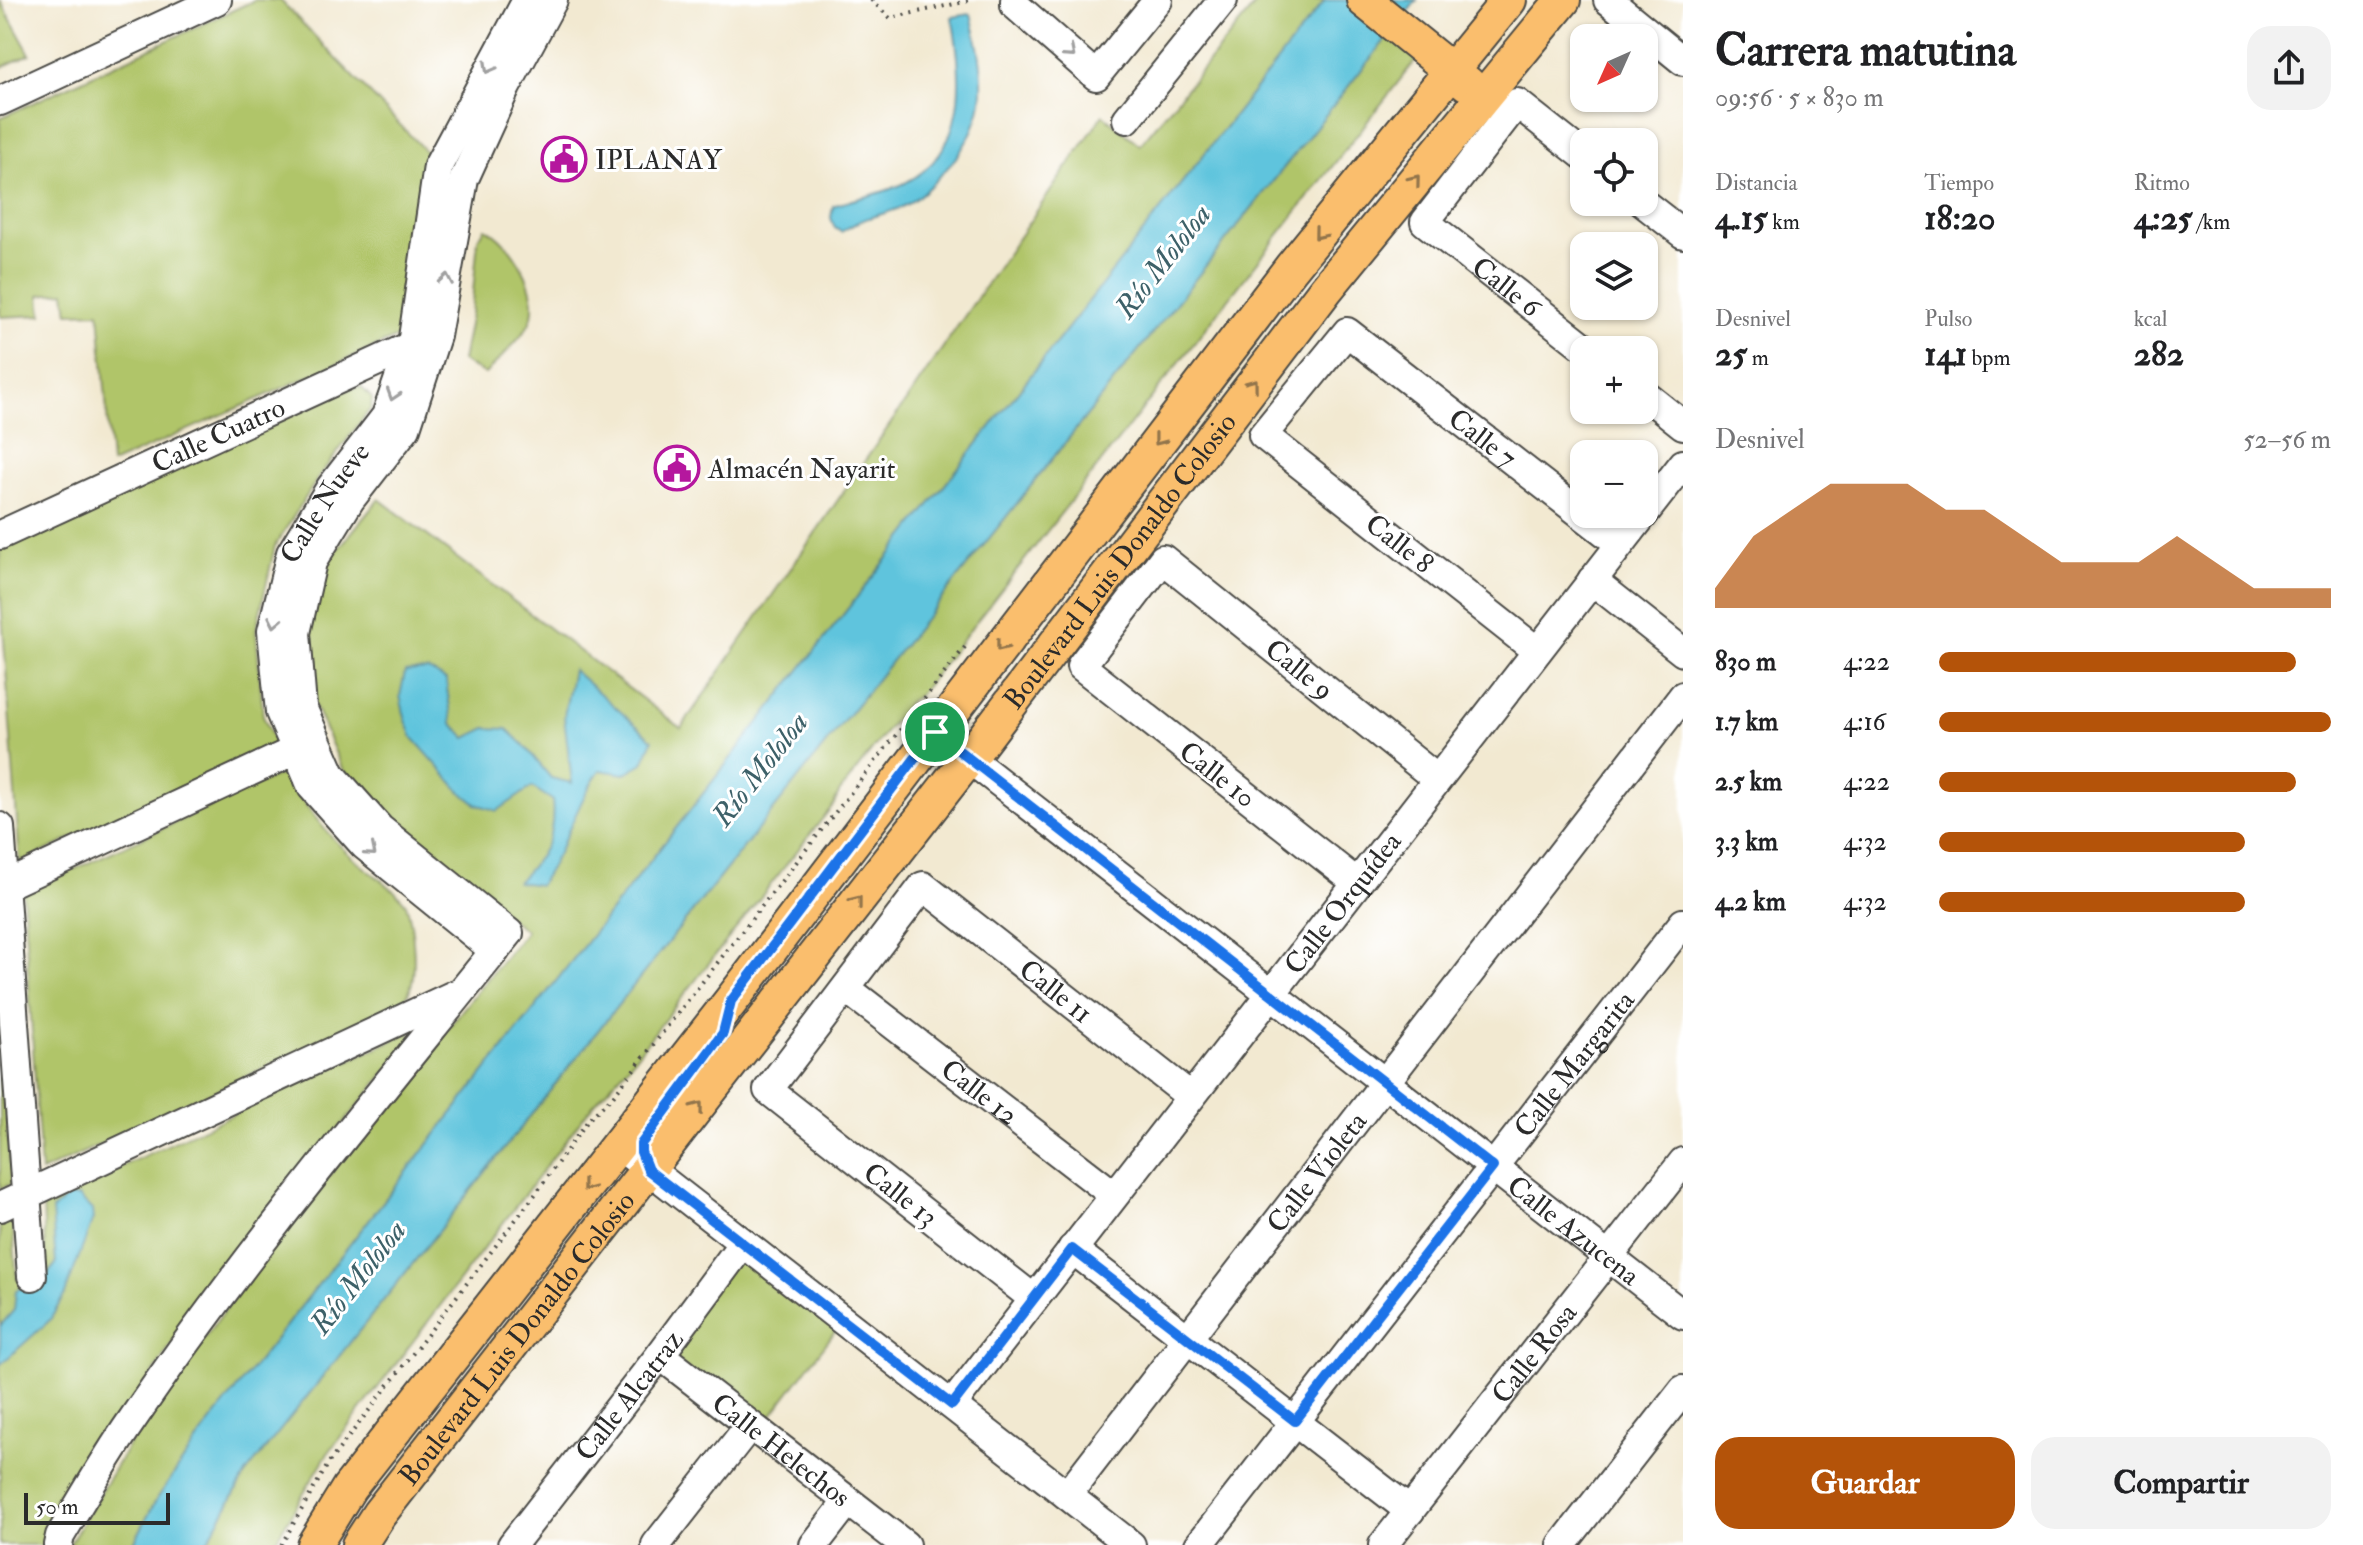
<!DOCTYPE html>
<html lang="es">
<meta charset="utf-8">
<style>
:root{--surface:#fff;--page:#f2f2f2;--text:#202124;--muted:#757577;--accent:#b45309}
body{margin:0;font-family:"IM FELL Double Pica",serif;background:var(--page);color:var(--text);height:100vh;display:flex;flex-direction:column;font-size:30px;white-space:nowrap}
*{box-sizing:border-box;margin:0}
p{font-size:26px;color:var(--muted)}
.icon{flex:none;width:44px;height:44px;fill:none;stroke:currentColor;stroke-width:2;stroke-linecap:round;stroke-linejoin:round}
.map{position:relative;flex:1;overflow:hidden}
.panel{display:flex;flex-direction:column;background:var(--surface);width:680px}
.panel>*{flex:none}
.needle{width:52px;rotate:225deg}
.buttons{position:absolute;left:1570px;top:24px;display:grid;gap:16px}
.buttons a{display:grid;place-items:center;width:88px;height:88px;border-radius:16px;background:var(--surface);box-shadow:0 2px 6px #0004;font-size:40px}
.scale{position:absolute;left:24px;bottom:20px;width:146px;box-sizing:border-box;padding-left:8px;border:4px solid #2b2b2b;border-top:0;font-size:22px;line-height:28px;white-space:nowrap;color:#2b2b2b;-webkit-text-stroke:6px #fff;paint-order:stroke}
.pin{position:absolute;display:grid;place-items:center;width:68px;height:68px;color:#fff;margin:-34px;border:4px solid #fff;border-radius:50%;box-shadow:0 2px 8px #0007}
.round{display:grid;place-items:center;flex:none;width:84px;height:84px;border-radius:24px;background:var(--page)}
.summary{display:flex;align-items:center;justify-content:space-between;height:136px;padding:0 32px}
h1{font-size:44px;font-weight:700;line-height:60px}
.metrics{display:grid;grid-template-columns:repeat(3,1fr);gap:12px;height:136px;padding:8px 32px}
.metrics div{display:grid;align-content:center}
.metrics b{font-size:34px;font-weight:700}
.metrics small{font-size:22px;font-weight:400}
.metrics p{font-size:22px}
.chart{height:224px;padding:16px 32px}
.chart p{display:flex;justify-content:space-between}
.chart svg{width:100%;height:144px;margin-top:8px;fill:var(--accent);opacity:.7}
.cta{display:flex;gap:16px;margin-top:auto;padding:16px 32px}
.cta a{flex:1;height:92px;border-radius:24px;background:var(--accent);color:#fff;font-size:32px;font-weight:700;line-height:92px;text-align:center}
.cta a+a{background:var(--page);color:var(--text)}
ul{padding:0 32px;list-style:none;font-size:26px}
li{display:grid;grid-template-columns:128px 96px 1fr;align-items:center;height:60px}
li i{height:20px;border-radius:10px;background:var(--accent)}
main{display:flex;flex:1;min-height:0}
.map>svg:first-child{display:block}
.green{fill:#b0c569;stroke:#6e784a;stroke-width:2}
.water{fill:#5fc4dd;stroke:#457884;stroke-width:2}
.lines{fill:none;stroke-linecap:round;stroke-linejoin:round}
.minor-casing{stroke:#494844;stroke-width:32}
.major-casing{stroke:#494844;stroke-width:38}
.path{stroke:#494844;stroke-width:4;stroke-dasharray:2 6;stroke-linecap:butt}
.minor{stroke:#fff;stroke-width:28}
.major{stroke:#fabe6d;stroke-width:34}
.oneway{stroke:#a0a0a0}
.oneway2{stroke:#92744c}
.route-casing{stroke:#fff;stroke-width:16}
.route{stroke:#1a73e8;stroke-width:10}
.labels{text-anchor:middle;stroke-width:6;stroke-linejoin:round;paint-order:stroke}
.poi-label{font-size:28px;fill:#2b2b2b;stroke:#fff;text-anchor:start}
.street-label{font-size:28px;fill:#2b2b2b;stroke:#fff}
.water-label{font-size:30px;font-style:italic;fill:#3d6169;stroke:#fff}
</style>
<main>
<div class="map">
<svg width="1683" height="1545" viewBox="0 0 1683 1545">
<rect width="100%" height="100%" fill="#fff"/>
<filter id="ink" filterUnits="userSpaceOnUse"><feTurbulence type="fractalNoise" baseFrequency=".0125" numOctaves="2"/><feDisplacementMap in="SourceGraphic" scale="16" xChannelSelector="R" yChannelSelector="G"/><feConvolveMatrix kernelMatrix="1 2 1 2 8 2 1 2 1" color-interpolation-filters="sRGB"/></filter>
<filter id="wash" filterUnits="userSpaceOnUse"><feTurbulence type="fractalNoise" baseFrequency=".006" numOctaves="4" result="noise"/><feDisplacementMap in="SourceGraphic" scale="32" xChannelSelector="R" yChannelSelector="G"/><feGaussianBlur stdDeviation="1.8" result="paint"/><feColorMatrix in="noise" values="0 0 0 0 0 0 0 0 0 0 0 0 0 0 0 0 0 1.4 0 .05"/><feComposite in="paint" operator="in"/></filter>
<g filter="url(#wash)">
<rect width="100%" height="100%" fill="#f2e9d1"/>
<g class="green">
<polygon points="0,0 30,54 0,68"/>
<polygon points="255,0 280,0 430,156 402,335 111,464 99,312 68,313 65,292 40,295 42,315 0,317 0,118"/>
<polygon points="1259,0 1325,0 202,1433 155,1502 133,1545 69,1545 137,1431 265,1255 526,931 388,820 342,768 314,704 308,634 324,566 379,499 681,728 1103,115 1140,145"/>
<polygon points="1390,34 1417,58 919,695 908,703 839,793 834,804 629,1065 588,1111 326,1456 273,1545 205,1545 247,1472"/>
<path d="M485 228C512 240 543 294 530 322 524 337 496 362 485 374L462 361 471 314 478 239Z"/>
<polygon points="361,387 372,398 371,408 318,478 275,546 256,630 263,716 275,743 20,863 0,585 0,548 351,388"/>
<path d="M287 771C301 803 327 835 354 859 371 874 393 886 406 904 413 924 419 977 407 995 402 1003 395 1007 387 1011L41 1172 23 893Z"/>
<polygon points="0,1032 11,1184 0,1189"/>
<polygon points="410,1032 413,1040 244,1242 187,1319 46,1545 0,1545 0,1223 12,1218 17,1279 46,1274 43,1203"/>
<polygon points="743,1243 843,1321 759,1432 660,1355"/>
</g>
<g class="water">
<polygon points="1325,0 1417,0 247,1472 205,1545 133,1545 155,1502 202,1433"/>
<path d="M971 14C985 75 993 114 950 165 937 179 925 193 909 203 896 212 878 214 863 220 855 223 848 228 841 232L835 228 831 218 833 206C856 198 883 194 905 183 968 151 964 78 952 17Z"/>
<path d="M428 670 446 680 452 723 466 738 486 728 507 729 523 744 551 778 572 783 564 716 573 670 653 740 643 763 624 774 600 770C575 805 565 850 539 885L517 882C543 856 556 838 552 800L532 787 497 811 476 804 459 790 413 738 405 718 400 696 405 672Z"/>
<polygon points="69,1197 79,1197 92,1210 93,1219 65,1294 50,1320 0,1365 0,1326 14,1310 16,1290 42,1281 56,1264 52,1210"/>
</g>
</g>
<g filter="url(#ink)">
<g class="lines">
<g class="minor-casing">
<g id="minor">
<polyline points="1015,0 1015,5 1096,76 1158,0"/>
<polyline points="1608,0 1683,61"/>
<polyline points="0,101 217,0"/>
<polyline points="1127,119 1223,0"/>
<path id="s1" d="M1584 156 1517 103 1425 222 1588 350"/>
<polyline points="1642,202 1683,234"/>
<polyline points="1644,394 1683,425"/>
<polyline points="1644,514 1683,464"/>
<path id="s2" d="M0 535 417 343"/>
<polyline points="1592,580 1683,652"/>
<path id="s3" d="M1537 651 1263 435 1347 332 1620 544"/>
<path id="s4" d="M935 732 1683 1315"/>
<polyline points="0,827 32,1276"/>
<path id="s5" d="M1356 882 1081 666 1163 559 1437 779"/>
<polyline points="0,888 311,743"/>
<path id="s6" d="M495 951 364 845 312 787 280 712 272 631 291 553 331 487 386 416 413 338 438 166 527 0"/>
<path id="s7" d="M847 989 1114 1195"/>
<polyline points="619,1146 1131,1545"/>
<polyline points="0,1207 456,994"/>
<polyline points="1072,1249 1410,1511"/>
<path id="s8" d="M1034 1299 768 1090 923 886 1190 1096"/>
<path id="s9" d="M660 1355 905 1545"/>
<path id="s10" d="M952 1405 1644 514"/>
<path id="s11" d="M1067 1495 1683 696"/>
<path d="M58 1545 60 1536C83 1498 105 1459 130 1423 246 1252 380 1094 509 933L380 829 331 774 302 707 296 633 312 562 350 500 406 428 436 336 464 179 506 87 553 0"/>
<path id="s12" d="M512 1545 660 1355 743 1243"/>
<polyline points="656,1545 750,1425"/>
<polyline points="814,1545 848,1501"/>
<path id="s13" d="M1199 1545 1683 923"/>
<path id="s14" d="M1383 1545 1683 1162"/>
<polyline points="1562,1545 1683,1390"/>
</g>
</g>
<g class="major-casing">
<g id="major">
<polyline points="1364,0 1468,84"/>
<polyline points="314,1545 349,1488 731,1001 1291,268 1509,0"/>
<path id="s15" d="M359 1545 379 1514 969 758 1326 289 1563 0"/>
</g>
</g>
<g class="path">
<polyline points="871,0 890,18 973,0"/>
<polyline points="281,1545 330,1461 534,1196 589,1119 613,1096 965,647"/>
</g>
<use href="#minor" class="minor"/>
<use href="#major" class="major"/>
</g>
<defs><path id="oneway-chevron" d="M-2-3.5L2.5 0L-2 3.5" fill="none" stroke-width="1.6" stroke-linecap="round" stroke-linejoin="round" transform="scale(2)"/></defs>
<g class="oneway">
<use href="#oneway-chevron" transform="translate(1070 53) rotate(41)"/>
<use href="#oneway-chevron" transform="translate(489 68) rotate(119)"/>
<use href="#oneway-chevron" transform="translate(446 279) rotate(-80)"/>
<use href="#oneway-chevron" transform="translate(393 395) rotate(108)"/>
<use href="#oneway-chevron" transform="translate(275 622) rotate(101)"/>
<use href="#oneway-chevron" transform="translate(371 851) rotate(41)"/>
</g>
<g class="oneway2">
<use href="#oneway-chevron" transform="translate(1415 180) rotate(-51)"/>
<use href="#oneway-chevron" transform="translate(1319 234) rotate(129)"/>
<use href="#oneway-chevron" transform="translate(1253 384) rotate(-53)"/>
<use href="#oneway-chevron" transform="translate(1159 440) rotate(128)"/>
<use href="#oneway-chevron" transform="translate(1001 646) rotate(128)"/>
<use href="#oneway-chevron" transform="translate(857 901) rotate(-52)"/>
<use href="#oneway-chevron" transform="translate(698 1107) rotate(-52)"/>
<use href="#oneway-chevron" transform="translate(587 1186) rotate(128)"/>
</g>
</g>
<g class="lines" filter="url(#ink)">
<g class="route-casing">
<polygon id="route" points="935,732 1493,1167 1295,1421 1072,1249 952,1405 648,1170 641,1152 641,1144 723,1033 731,1001"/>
</g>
<use href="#route" class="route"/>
</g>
<defs>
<g id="civic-ring" transform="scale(2.3)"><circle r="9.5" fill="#fff" stroke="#b5179e" stroke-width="1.5"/><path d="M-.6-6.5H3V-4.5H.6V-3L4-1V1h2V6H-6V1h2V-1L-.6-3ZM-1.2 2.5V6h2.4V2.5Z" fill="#b5179e"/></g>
</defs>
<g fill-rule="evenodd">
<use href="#civic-ring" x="564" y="159"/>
<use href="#civic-ring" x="677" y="468"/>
</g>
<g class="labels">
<g class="poi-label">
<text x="595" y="169">IPLANAY</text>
<text x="708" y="478">Almacén Nayarit</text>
</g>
<g class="street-label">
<text dy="10" stroke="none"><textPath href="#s1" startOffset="340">Calle 6</textPath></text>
<text dy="10" stroke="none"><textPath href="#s2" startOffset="240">Calle Cuatro</textPath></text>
<text dy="10" stroke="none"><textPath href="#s3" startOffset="654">Calle 7</textPath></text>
<text dy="10" stroke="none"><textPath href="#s6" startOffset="550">Calle Nueve</textPath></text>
<text transform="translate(1400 543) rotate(38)" y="10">Calle 8</text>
<text dy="10" stroke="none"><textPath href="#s15" startOffset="1244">Boulevard Luis Donaldo Colosio</textPath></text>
<text dy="10" stroke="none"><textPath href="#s5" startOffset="660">Calle 9</textPath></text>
<text transform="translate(1218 774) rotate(38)" y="10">Calle 10</text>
<text dy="10" stroke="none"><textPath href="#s10" startOffset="636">Calle Orquídea</textPath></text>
<text dy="10" stroke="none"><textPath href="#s8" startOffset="764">Calle 11</textPath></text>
<text dy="10" stroke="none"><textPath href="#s13" startOffset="610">Calle Margarita</textPath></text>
<text dy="10" stroke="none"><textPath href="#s7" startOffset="168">Calle 12</textPath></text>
<text dy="10" stroke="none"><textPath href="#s11" startOffset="408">Calle Violeta</textPath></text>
<text transform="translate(901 1194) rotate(38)" y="10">Calle 13</text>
<text dy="10" stroke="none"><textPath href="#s4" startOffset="810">Calle Azucena</textPath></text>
<text dy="10" stroke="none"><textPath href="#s15" startOffset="260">Boulevard Luis Donaldo Colosio</textPath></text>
<text dy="10" stroke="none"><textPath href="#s14" startOffset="244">Calle Rosa</textPath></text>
<text dy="10" stroke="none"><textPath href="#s12" startOffset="190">Calle Alcatraz</textPath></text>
<text dy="10" stroke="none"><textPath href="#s9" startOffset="154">Calle Helechos</textPath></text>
</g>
<g class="water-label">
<text transform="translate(1163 261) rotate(-52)" y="10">Río Mololoa</text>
<text transform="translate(760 769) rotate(-52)" y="10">Río Mololoa</text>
<text transform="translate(358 1277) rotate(-52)" y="10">Río Mololoa</text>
</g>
</g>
</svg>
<div class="buttons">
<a><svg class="needle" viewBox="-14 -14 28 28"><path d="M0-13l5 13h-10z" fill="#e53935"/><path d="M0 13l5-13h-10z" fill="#757577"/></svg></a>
<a><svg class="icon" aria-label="locate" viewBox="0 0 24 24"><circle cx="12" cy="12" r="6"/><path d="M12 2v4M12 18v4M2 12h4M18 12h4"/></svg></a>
<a><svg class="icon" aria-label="layers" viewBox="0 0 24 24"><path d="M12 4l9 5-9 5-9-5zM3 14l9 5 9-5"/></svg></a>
<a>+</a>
<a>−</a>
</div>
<div class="scale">50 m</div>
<div class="pin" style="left:935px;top:732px;background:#1e9e55"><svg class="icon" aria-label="arrive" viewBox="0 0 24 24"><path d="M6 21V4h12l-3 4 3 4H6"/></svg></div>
</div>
<section class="panel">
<div class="summary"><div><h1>Carrera matutina</h1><p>09:56 · 5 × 830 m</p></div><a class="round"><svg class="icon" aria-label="share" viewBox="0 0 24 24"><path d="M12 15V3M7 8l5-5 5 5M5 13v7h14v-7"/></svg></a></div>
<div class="metrics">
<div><p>Distancia</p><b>4.15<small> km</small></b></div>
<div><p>Tiempo</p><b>18:20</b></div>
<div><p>Ritmo</p><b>4:25<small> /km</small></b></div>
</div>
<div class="metrics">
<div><p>Desnivel</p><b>25<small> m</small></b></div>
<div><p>Pulso</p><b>141<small> bpm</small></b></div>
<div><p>kcal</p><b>282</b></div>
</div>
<div class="chart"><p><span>Desnivel</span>52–56 m</p>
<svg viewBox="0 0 160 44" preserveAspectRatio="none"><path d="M0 44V38L10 22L20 14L30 6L40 6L50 6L60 14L70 14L80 22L90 30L100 30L110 30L120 22L130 30L140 38L150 38L160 38V44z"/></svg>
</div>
<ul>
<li><b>830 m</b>4:22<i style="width:91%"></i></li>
<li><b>1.7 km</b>4:16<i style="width:100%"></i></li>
<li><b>2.5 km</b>4:22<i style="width:91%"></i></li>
<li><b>3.3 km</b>4:32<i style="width:78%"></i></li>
<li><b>4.2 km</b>4:32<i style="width:78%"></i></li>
</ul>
<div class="cta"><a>Guardar</a><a>Compartir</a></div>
</section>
</main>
